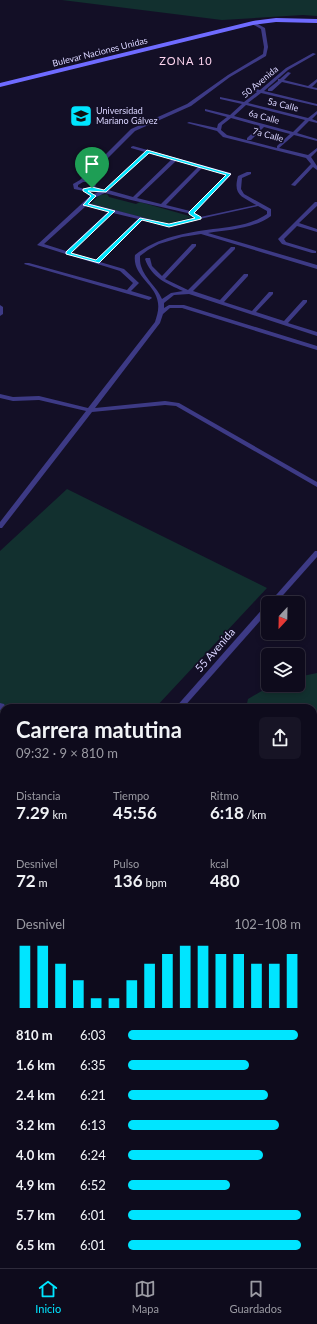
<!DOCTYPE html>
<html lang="es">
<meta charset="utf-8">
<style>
:root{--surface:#0e0b1c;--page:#171425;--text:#f1f3f6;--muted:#9b9ba3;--line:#2e2b3b;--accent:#00e5ff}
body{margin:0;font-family:Lato,sans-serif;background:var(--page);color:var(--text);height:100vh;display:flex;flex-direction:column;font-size:15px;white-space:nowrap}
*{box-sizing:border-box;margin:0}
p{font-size:13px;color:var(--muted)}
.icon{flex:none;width:22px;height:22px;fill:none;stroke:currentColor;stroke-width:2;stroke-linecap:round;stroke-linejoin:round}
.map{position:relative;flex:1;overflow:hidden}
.details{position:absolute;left:0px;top:704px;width:317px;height:564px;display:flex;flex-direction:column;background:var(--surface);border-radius:12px 12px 0 0;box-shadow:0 2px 6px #0003,0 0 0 1px var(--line)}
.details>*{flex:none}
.needle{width:26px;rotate:202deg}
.controls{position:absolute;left:261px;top:596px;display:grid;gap:8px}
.controls a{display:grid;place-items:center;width:44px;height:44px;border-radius:6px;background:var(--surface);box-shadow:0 2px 6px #0003,0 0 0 1px var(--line);font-size:20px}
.pin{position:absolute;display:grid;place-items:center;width:34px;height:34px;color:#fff;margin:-41px -17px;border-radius:50% 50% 50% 0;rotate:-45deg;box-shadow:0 0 4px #0007}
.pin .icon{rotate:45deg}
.round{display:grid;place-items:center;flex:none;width:42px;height:42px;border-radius:6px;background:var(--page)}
.summary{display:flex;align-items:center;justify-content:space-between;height:68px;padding:0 16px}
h1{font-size:22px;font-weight:700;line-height:30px}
.stats{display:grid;grid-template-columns:repeat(3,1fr);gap:6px;height:68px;padding:4px 16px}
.stats div{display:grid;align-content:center}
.stats b{font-size:17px;font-weight:700}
.stats small{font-size:11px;font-weight:400}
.stats p{font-size:11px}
.chart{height:112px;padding:8px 16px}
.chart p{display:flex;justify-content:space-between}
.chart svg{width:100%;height:72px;margin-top:4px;stroke:var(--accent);stroke-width:6}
ul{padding:0 16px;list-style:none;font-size:13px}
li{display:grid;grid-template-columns:64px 48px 1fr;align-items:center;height:30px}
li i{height:10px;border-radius:5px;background:var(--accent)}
.tab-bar{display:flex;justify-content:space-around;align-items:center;height:56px;border-top:1px solid var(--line);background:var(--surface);font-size:11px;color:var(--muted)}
.tab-bar a{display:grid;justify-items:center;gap:2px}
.tab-bar .selected{color:var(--accent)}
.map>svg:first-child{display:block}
.green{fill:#12302f}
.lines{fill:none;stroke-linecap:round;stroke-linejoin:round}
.street{fill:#3d3a85;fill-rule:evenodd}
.secondary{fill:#6f6bff;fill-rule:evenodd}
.route{fill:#00e5ff;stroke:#fff;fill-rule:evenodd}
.labels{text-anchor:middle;stroke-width:3.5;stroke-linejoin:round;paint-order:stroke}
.far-street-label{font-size:9px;fill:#d9d4ff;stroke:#130f26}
.far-poi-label{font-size:9px;fill:#d9d4ff;stroke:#130f26;text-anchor:start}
.far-quarter-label{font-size:11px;letter-spacing:1px;fill:#ffd6f0;stroke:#130f26}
.street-label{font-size:11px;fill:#d9d4ff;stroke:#130f26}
</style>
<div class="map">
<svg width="317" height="1268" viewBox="0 0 317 1268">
<rect width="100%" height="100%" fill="#130f26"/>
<g class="green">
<polygon points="62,0 317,0 317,16 303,15 222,20"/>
<polygon points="107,194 109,197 136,204 140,202 193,217 167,224 91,204 99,195"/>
<polygon points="67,489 267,588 155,708 4,708 4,883 0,888 0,551"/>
<polygon points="317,673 317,777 313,774 313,708 246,708 248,699 272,685 298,685 298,677"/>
<polygon points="0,1187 4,1194 4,1264 42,1264 44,1268 0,1268"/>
</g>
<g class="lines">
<g class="street">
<path d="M252 22H254L265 28 268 47 266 56 230 77 191 106 135 131 86 180H91L96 183 95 188 98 190H104L145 152 131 148V147L133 146 231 173V175L194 213 196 214V215L131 200 105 193 94 198 88 203 168 224 256 205C241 196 233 195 238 176L247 172H251V174L242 178 241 189 244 194 271 209V216C253 229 228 230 208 233L317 265V269L201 234 182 237 159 244 148 250 140 256C140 260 140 263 141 266 145 279 157 287 162 299L171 293 183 291C167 284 151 277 145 259L146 258H150L152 266 162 276 192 244H196V246L165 279 188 290 231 247H235V249L193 291 220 300 244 274H248V276L224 302 252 311 269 292H273V294L256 312 284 321 303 300H307V302L288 323 317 332V336L189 294 174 295 164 303V308L169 305H184L317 346V350L182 308H170L163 314 160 323 95 408 165 401 179 403 317 482V487L176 406 165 405 92 412 2 528H0V522L86 411 39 400 13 401 0 398V394L13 397 39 396 88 408 155 322C157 315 159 310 158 303 156 284 132 276 135 255 158 237 185 233 213 229 231 227 251 225 267 214V211L258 206 168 226 143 220 100 262 124 269 139 283 131 291 151 297 152 298 149 300 24 264 25 263H29L127 290 133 283 120 271 37 245 90 196 98 192 91 189 84 191 74 189 73 184 80 180 131 129 187 104 228 75 263 54 264 47 261 29 252 24ZM149 153 172 159 133 197 108 190ZM176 161 198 167 161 204 137 198ZM202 168 226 175 190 211 166 205ZM83 182H88L92 185V186L84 189 78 187V185ZM86 206 109 211 66 251 44 244ZM113 213 138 219 96 260 70 253Z"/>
<path d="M313 53 316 54 288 70 264 91 317 104V106L261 93 248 103 308 118 317 111V114L312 119 317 121V123L309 121 297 133 317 139V141L294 135 279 148 308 155 317 148V151L311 157 317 166V170L313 167 295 186 291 185 311 164 306 158 223 137 217 131 187 123 189 122 217 128 218 124 227 117 205 111V109L230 115 242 104 220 99V97L244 102 257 92 246 89V87L260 90 286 68ZM246 105 305 120 293 132 234 116ZM231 118 260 126 247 138V140H251L264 127 290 134 277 146V148L227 135 221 130 222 125Z"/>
<polygon points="288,72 291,73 284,80 308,86 317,79 317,82 312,87 317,88 317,90 282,82 272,91 268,91 268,89 278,81 278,79 280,79"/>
<polygon points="315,202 317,202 317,206 299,223 317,229 317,232 297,226 284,239 286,242 316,251 316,253 312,253 282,244 278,239"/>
<polygon points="0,305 3,307 3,314 0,316"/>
<polygon points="315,551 317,551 317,557 276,603 269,603"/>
<polygon points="266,605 268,605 268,612 183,708 175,708"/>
<polygon points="0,703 4,704 5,706 3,709 0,710"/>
<polygon points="4,906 4,915 0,917 0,908"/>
<polygon points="317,994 317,1006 313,1008 313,996"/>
<polygon points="313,1061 317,1062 317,1071 313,1070"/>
<polygon points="0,1067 4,1068 4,1077 0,1076"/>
<polygon points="0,1160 4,1163 4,1178 0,1175"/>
<polygon points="4,1264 21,1264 19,1268 3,1268"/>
<polygon points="48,1264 58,1264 59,1268 49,1268"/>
<polygon points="123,1264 133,1264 131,1268 121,1268"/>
</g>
<polygon class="secondary" points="276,18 317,19 317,23 276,22 253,25 0,87 0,83 253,21"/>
</g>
<path class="route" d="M147 150 231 174 194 213 201 217V219L169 227 142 220 99 263 66 254V252L109 212 83 205 91 196 83 191V189L92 187 104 190ZM149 153 226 175 189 212V214L195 218 169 224 140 218 96 260 71 253 115 211 88 204 96 196 88 191 106 192Z"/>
<defs>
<g id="university-square" transform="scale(1.15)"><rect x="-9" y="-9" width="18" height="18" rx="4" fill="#00e5ff" stroke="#130f26"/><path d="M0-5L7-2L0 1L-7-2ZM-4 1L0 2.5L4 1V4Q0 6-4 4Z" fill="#111"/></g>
</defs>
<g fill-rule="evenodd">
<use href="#university-square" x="81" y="116"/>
</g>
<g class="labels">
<g class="far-street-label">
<text transform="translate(100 52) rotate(-14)" y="3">Bulevar Naciones Unidas</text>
<text transform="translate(260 82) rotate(-40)" y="3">50 Avenida</text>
<text transform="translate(283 105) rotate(14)" y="3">5a Calle</text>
<text transform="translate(264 117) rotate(15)" y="3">6a Calle</text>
<text transform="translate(268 135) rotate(15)" y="3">7a Calle</text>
</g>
<g class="far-poi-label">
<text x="96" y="114">Universidad<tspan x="96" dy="10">Mariano Gálvez</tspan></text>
</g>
<g class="far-quarter-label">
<text x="186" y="65">ZONA 10</text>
</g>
<g class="street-label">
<text transform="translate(215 650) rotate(-49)" y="4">55 Avenida</text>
</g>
</g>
</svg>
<div class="controls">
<a><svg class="needle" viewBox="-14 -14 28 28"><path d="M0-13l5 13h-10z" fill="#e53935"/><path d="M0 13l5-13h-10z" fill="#9b9ba3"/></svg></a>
<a><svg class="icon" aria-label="layers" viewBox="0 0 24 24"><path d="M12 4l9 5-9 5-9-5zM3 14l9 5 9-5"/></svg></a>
</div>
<div class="pin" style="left:92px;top:188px;background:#1e9e55"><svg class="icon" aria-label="arrive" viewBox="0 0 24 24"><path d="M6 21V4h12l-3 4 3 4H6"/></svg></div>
<section class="details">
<div class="summary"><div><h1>Carrera matutina</h1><p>09:32 · 9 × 810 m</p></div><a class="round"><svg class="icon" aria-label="share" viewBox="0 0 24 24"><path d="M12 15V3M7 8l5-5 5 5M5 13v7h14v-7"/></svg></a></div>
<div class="stats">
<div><p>Distancia</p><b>7.29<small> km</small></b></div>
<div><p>Tiempo</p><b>45:56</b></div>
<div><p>Ritmo</p><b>6:18<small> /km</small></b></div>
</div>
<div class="stats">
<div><p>Desnivel</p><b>72<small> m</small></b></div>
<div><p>Pulso</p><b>136<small> bpm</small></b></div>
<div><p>kcal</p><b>480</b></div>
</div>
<div class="chart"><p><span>Desnivel</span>102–108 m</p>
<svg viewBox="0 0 160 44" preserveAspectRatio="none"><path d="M5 44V6M15 44V6M25 44V17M35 44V27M45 44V38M55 44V38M65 44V27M75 44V17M85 44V11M95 44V6M105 44V6M115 44V11M125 44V11M135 44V17M145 44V17M155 44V11"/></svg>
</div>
<ul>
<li><b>810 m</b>6:03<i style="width:98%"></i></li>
<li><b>1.6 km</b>6:35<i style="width:70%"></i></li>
<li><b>2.4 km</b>6:21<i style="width:81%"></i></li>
<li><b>3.2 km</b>6:13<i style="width:87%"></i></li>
<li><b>4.0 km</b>6:24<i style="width:78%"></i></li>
<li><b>4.9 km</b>6:52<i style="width:59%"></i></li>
<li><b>5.7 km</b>6:01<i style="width:100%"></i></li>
<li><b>6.5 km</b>6:01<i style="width:100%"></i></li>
</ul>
</section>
</div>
<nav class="tab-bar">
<a class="selected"><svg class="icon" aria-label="home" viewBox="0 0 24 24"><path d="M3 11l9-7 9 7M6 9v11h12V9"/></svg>Inicio</a>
<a><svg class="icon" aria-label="map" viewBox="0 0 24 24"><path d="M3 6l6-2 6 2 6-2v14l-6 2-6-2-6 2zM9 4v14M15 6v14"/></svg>Mapa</a>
<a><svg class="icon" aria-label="saved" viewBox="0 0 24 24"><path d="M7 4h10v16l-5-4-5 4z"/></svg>Guardados</a>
</nav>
